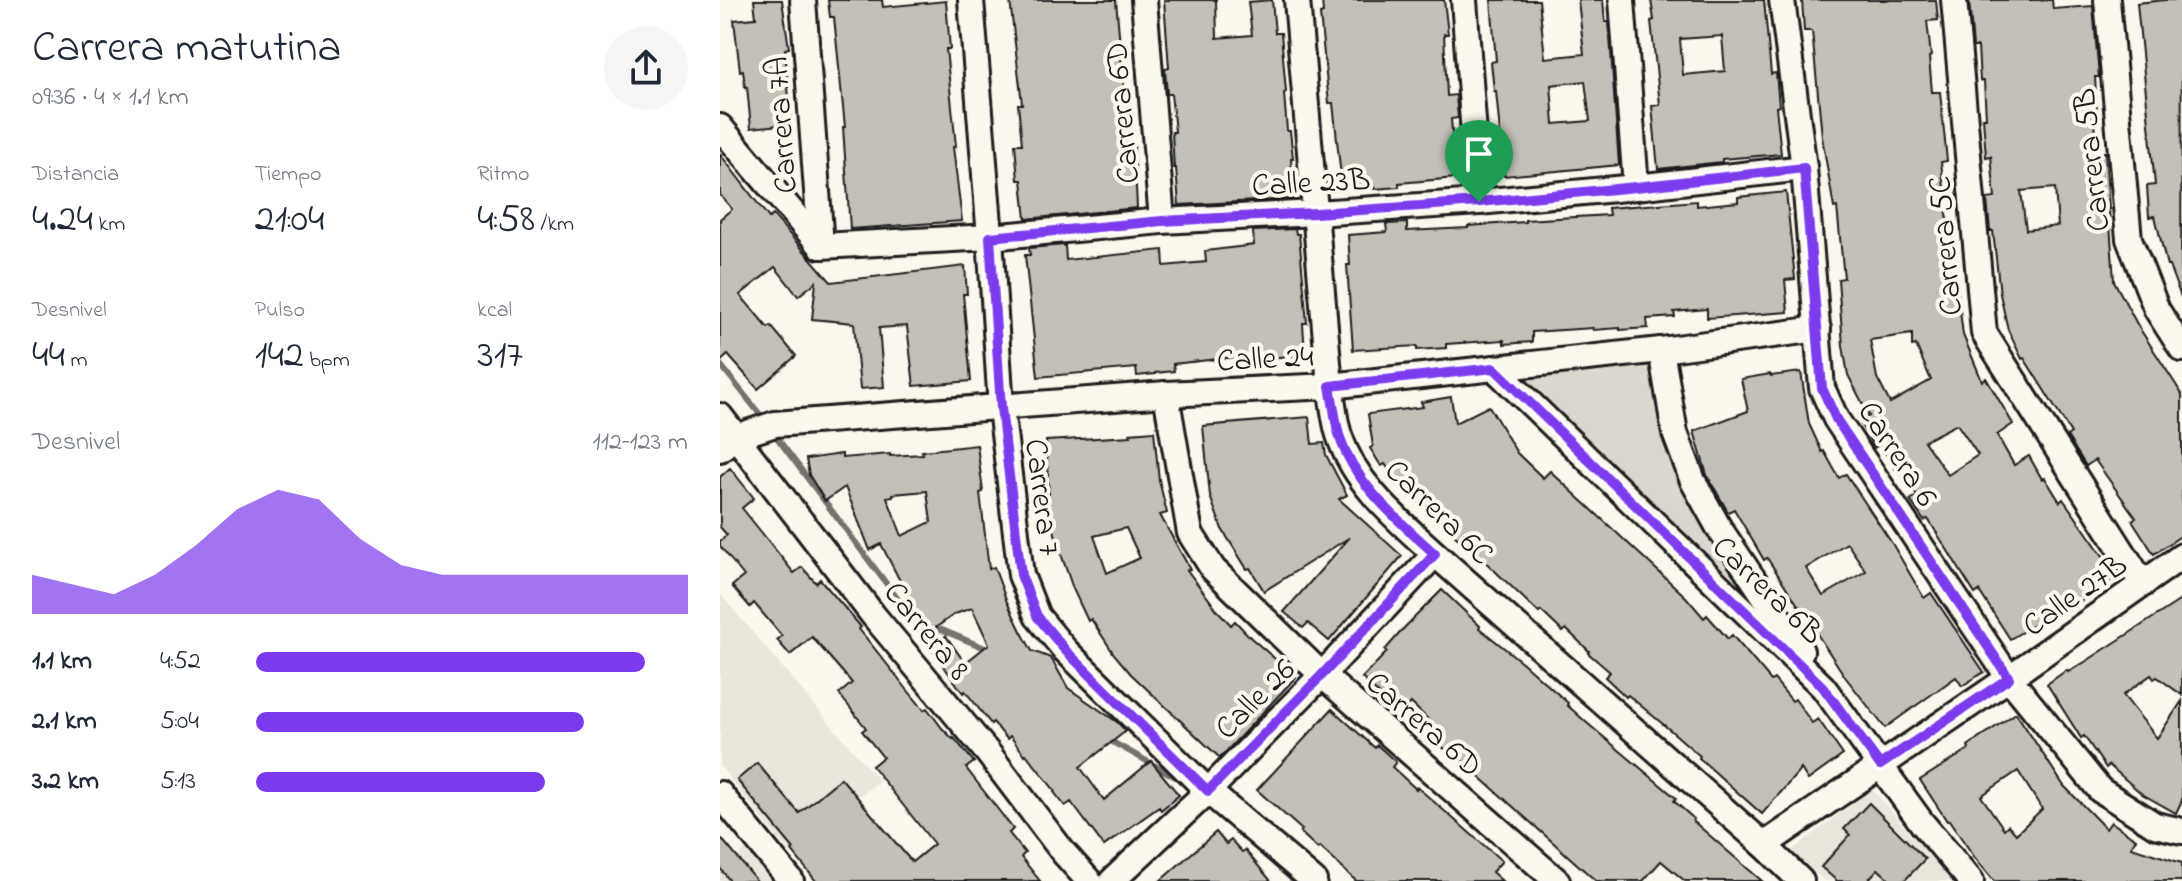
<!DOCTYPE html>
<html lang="es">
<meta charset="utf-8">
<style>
:root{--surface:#fff;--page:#f6f6f7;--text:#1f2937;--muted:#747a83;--accent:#7c3aed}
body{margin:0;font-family:"Indie Flower",sans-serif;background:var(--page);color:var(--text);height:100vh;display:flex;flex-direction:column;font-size:30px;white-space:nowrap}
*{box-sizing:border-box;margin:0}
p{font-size:26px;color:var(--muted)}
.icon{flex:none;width:44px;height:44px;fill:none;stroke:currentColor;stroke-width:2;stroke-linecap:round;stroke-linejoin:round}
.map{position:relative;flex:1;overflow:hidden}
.panel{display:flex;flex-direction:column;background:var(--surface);width:720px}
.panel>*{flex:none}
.pin{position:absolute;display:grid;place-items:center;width:68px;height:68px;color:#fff;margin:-82px -34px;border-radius:50% 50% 50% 0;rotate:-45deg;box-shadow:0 0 8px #0007}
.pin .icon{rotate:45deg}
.round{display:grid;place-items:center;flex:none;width:84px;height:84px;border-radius:42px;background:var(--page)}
.overview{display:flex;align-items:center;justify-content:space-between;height:136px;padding:0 32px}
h1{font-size:44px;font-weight:600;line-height:60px}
.stats{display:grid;grid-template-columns:repeat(3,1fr);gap:12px;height:136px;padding:8px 32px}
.stats div{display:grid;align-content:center}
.stats b{font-size:40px;font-weight:600}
.stats small{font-size:22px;font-weight:400}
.stats p{font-size:22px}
.chart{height:224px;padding:16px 32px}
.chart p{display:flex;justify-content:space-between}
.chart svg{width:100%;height:144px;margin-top:8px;fill:var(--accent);opacity:.7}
ul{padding:0 32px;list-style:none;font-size:26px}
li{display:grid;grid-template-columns:128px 96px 1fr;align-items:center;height:60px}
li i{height:20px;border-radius:10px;background:var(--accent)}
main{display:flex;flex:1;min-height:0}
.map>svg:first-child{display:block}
.built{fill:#eae6dc}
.green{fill:#dad7ce;stroke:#7b7a75;stroke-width:2}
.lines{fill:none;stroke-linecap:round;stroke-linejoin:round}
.stream{stroke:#74726e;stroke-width:6}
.building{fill:#c3c0b8;stroke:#1c1c1c;stroke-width:2;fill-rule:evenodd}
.minor-casing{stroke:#1c1c1c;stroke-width:30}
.minor{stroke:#fbf7ec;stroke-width:24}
.route-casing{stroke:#fff;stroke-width:16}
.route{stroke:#7c3aed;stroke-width:10}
.labels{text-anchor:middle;stroke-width:8;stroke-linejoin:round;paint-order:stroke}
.street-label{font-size:32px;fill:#1c1c1c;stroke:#fbf7ec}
</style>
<main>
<section class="panel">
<div class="overview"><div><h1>Carrera matutina</h1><p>09:36 · 4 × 1.1 km</p></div><a class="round"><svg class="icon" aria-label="share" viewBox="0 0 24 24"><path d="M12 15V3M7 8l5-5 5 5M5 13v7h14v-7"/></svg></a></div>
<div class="stats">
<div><p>Distancia</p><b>4.24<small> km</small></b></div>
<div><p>Tiempo</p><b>21:04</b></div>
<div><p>Ritmo</p><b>4:58<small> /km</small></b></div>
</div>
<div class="stats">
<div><p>Desnivel</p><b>44<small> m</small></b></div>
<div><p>Pulso</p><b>142<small> bpm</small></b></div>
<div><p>kcal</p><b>317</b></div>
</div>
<div class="chart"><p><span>Desnivel</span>112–123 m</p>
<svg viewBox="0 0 160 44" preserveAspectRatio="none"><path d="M0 44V32L10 35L20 38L30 32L40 23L50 12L60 6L70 9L80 21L90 29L100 32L110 32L120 32L130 32L140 32L150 32L160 32V44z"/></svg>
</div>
<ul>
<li><b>1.1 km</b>4:52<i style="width:90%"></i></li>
<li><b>2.1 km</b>5:04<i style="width:76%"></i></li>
<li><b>3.2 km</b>5:13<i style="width:67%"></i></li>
</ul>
</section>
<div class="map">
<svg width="1462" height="881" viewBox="0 0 1462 881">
<rect width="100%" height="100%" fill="#fbf7ec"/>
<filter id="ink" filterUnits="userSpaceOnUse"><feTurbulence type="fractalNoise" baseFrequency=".0125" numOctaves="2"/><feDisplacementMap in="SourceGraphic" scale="16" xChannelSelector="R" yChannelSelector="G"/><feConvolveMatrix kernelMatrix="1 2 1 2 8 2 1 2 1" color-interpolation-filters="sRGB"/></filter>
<g filter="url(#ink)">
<g class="built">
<polygon points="0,594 159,781 69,852 0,766"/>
<polygon points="1152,789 1232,881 1104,881 1071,851"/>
<polygon points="31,845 59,881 0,881 0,873"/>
</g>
<polygon class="green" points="933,362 955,448 1046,611 1041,618 793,378"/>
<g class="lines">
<g class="stream">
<polyline points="0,364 46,422"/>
<polyline points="52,431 198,626 222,630 265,648 269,653"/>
<polyline points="387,739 461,780"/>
<polyline points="535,846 574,881"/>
</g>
</g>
<g class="building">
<polygon points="34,0 62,0 69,48 65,49 71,124 31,128 27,87 25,87 23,70 20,71 14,20 36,18"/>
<polygon points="108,0 162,0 163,7 226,1 230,49 226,49 236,146 233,147 242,221 130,229 123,127 125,127 114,17 110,17"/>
<polygon points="290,0 396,0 409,146 414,145 417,208 306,219 302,180 298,180 295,144 302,144 298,104 302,104"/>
<polygon points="444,0 496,0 497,38 532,35 528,2 552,0 555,33 561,33 566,92 564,93 567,131 570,131 573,158 571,158 573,199 459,205 456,168 454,168 452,132 455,132 451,94 447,94 445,69 449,68"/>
<polygon points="602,0 724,0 728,34 724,34 727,96 736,95 738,118 731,119 736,178 679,183 679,187 654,189 653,184 622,186 613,103 609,103 606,75 600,14 603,13"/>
<path d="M771 0H819L825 58 864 54 858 0H883L885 22H889L899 165 784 176 776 91H774L771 62 776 61ZM865 81 870 121 834 124 831 85Z"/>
<path d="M931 0H1044L1051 74 1056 73 1059 106 1056 107 1061 154 1002 159V162L938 169 932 106 940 105 931 21 934 20ZM1002 36 1005 71 963 75 960 39Z"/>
<path d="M1082 0H1216L1218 20 1207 21 1211 56 1209 57 1212 92H1220L1227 161 1221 162 1229 230 1231 269H1235L1243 335 1262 381 1266 378 1293 424 1277 435 1294 465 1309 456 1322 479 1325 478 1340 502 1343 499 1397 576 1346 611 1344 607 1290 639 1259 591 1255 594 1208 519 1204 521 1190 500 1197 496 1179 469 1176 470 1160 444 1154 448 1139 421 1149 416 1128 375 1123 346 1118 279 1124 278 1117 207 1114 208 1102 137 1092 31H1084ZM1192 334V346L1196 345 1211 380 1170 403 1157 378 1150 340ZM1237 424 1258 455 1228 475 1204 441Z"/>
<path d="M1249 0H1332L1333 9 1373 6 1379 77H1375L1377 112 1374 113 1378 153 1385 152 1394 281 1418 326 1462 394V535L1434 554 1412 520 1416 518 1375 460 1366 466 1347 436 1351 433 1304 358 1302 359 1288 330 1280 294 1273 231H1270L1267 199 1275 198 1271 156 1266 157 1263 118H1266L1264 81H1260L1258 47H1253ZM1335 188 1338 226 1306 230 1301 191Z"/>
<polygon points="1445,0 1462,0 1461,297 1449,266 1447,266 1435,216 1429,217 1427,186 1435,185 1417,3"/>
<polygon points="0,154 49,218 53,215 111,282 245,266 247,294 243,294 251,381 194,386 187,326 159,328 164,387 140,389 134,323 92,319 96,282 78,296 55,267 20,295 48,328 51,326 76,356 38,389 8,355 0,362 0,219 12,209 0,195"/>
<polygon points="1066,192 1075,279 1065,280 1068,312 987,318 987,309 954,312 955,317 927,319 928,328 900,330 900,328 873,330 873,328 812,332 812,342 784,344 784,340 726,344 726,348 697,350 697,346 633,350 627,265 630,265 628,235 667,232 666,224 687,223 687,231 748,228 748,226 805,222 805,220 889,215 888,208 977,201 977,206 1018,202 1018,197"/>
<polygon points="575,229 576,234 579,234 587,323 583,323 585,355 535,359 534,355 453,364 454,371 435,373 435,374 417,376 416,368 318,377 305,255 310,255 309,248 345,245 346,260 443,250 444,266 486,262 485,251 534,245 533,231"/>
<path d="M1081 372 1089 424 1102 452 1104 451 1119 478 1126 474 1173 545 1204 598 1211 593 1264 672 1242 686 1236 677 1165 728 1126 678 1047 558 1044 560 1014 509 1008 512 987 475 974 431 1028 411 1021 379 1050 374 1051 376ZM1127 543 1146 571 1103 596 1086 568Z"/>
<polygon points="731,397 735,423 769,406 797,453 823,478 830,471 966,597 984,618 987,615 1008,639 1012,635 1051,681 1054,679 1072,701 1075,699 1092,723 1098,719 1123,755 1088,780 1081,769 1042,814 979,758 980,756 956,735 908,695 906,697 885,677 890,672 868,653 869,651 846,629 843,632 821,611 819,613 755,552 754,553 708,511 675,478 665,464 661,466 650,448 653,446 648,414 703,407 701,402"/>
<polygon points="589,417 592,444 604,443 606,455 627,495 619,499 682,556 609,641 588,623 583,628 564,612 630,537 544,591 530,568 527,569 502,529 490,496 483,426"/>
<path d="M434 431 439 480 447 513 440 515 470 569 467 570 498 611 511 625 515 621 531 638 576 677 500 758 411 674 394 654 371 619 368 621 353 589 338 545 330 514H328L326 496H329L326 441 411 436 410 433ZM406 528 420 558 387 573 374 536Z"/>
<path d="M257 445 263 492 260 493 269 569 274 567 287 602 301 631 312 651 331 658 348 688 397 722 406 731 360 767 384 800 431 761 459 795 441 810 439 807 384 846 351 802 345 806 334 792 335 791 306 754 305 755 290 736 287 739 273 722 271 724 245 691 243 693 210 647 226 636 245 663 269 644 252 608 235 614 208 633 189 606 192 604 161 544 150 550 125 487 105 501 89 475 86 459 122 454V458L170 454V456L203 454 202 451ZM207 491 211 522 182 536 167 497 173 496V494Z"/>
<polygon points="10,468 34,498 22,508 74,573 82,567 96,583 100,579 141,627 139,629 190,693 204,710 207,708 222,728 233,739 234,738 254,762 246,768 293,829 289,833 305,853 301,857 320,881 96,881 72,851 74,849 17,780 37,763 79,813 121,778 192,862 214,844 152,766 163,757 142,731 146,728 119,694 132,683 92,637 70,655 57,640 62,636 34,603 30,607 12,586 24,576 0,546 0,541 7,535 0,527 0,477"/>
<polygon points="722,590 760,626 759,628 803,663 848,703 847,705 867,723 956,798 954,801 974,819 973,821 1042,881 965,881 941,861 923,881 876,881 750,768 729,749 727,751 707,733 714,725 691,703 680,715 642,678 667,652 665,650 685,627"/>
<polygon points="1462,599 1462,695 1437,677 1434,679 1431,675 1403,695 1437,738 1462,701 1462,800 1456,813 1422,794 1389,765 1386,768 1364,736 1361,738 1327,684 1347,670 1348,672 1365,662"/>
<polygon points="612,709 655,748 657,745 676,762 672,767 696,789 697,787 782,861 772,872 782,881 636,881 600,847 598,849 580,832 582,830 537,790"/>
<path d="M1296 713 1344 786 1386 829 1391 822 1416 839 1411 847 1462 863V881H1274L1255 858 1229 820 1227 821 1200 780 1249 749 1248 746ZM1298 771 1322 809 1296 834 1288 825 1284 829 1261 796Z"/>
<polygon points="1149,803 1205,859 1184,881 1171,881 1158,869 1147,881 1117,881 1101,867 1130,835 1124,829"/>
<polygon points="496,832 506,844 511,840 522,852 525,850 551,881 440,881"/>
<polygon points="0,837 37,881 10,881 0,868"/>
</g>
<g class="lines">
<g class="minor-casing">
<g id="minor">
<polyline points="83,0 101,246"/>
<polyline points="251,0 270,237 281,408 301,575 317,616 345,650 488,791 594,881"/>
<polyline points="424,0 442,221"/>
<path d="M577 0 610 386C613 402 614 419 619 435 635 485 678 520 715 554L1044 845 1081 881"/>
<polyline points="744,0 759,202"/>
<polyline points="902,0 916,187"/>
<polyline points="1062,0 1084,168 1102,388 1116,419 1289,678 1380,790 1435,825 1462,831"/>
<polyline points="1234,0 1264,333 1423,584"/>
<polyline points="1387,0 1409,239 1437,310 1462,349"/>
<polyline points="0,127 101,246"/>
<polyline points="101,246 270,237 442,221 596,213 759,202 916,187 1084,168"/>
<polyline points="941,350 955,433 973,481 999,528 1081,651"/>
<polyline points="774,368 1103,687 1202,823 1251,881"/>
<polyline points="446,394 470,533 493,569 602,675 837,881"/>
<polyline points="0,416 153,615 268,753 343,852 369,881"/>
<polyline points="0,449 15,437 55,424 446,394 610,386 941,350 1098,329"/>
<polyline points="0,794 71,881"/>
<polyline points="1044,845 1289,678 1462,556"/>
<polyline points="392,881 488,791 602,675 715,554"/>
</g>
</g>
<use href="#minor" class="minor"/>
</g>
</g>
<g class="lines" filter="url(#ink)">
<g class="route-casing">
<path id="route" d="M1084 168 1102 388 1116 419 1289 678 1160 765 1103 687 774 368 610 386C613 402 615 419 619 435 635 485 678 520 715 554L602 675 488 791 345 650 317 616 301 575 281 408 270 237 442 221 596 213 759 202 916 187Z"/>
</g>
<use href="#route" class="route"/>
</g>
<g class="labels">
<g class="street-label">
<text transform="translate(401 113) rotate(-95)" y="11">Carrera 6D</text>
<text transform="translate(60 125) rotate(-94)" y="11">Carrera 7A</text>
<text transform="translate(1370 160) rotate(-96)" y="11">Carrera 5B</text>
<text transform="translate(591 181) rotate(-3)" y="11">Calle 23B</text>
<text transform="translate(1224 246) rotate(-95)" y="11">Carrera 5C</text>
<text transform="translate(545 357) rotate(-3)" y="11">Calle 24</text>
<text transform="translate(1179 453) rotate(57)" y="11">Carrera 6</text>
<text transform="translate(324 497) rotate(83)" y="11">Carrera 7</text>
<text transform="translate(720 511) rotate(44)" y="11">Carrera 6C</text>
<text transform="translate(1049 589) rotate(44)" y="11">Carrera 6B</text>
<text transform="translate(1354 594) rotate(-35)" y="11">Calle 27B</text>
<text transform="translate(208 630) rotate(51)" y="11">Carrera 8</text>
<text transform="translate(534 698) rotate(-45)" y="11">Calle 26</text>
<text transform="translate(705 723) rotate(41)" y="11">Carrera 6D</text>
</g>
</g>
</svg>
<div class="pin" style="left:759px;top:202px;background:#1e9e55"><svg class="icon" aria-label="arrive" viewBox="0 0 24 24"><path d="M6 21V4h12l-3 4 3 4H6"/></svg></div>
</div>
</main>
